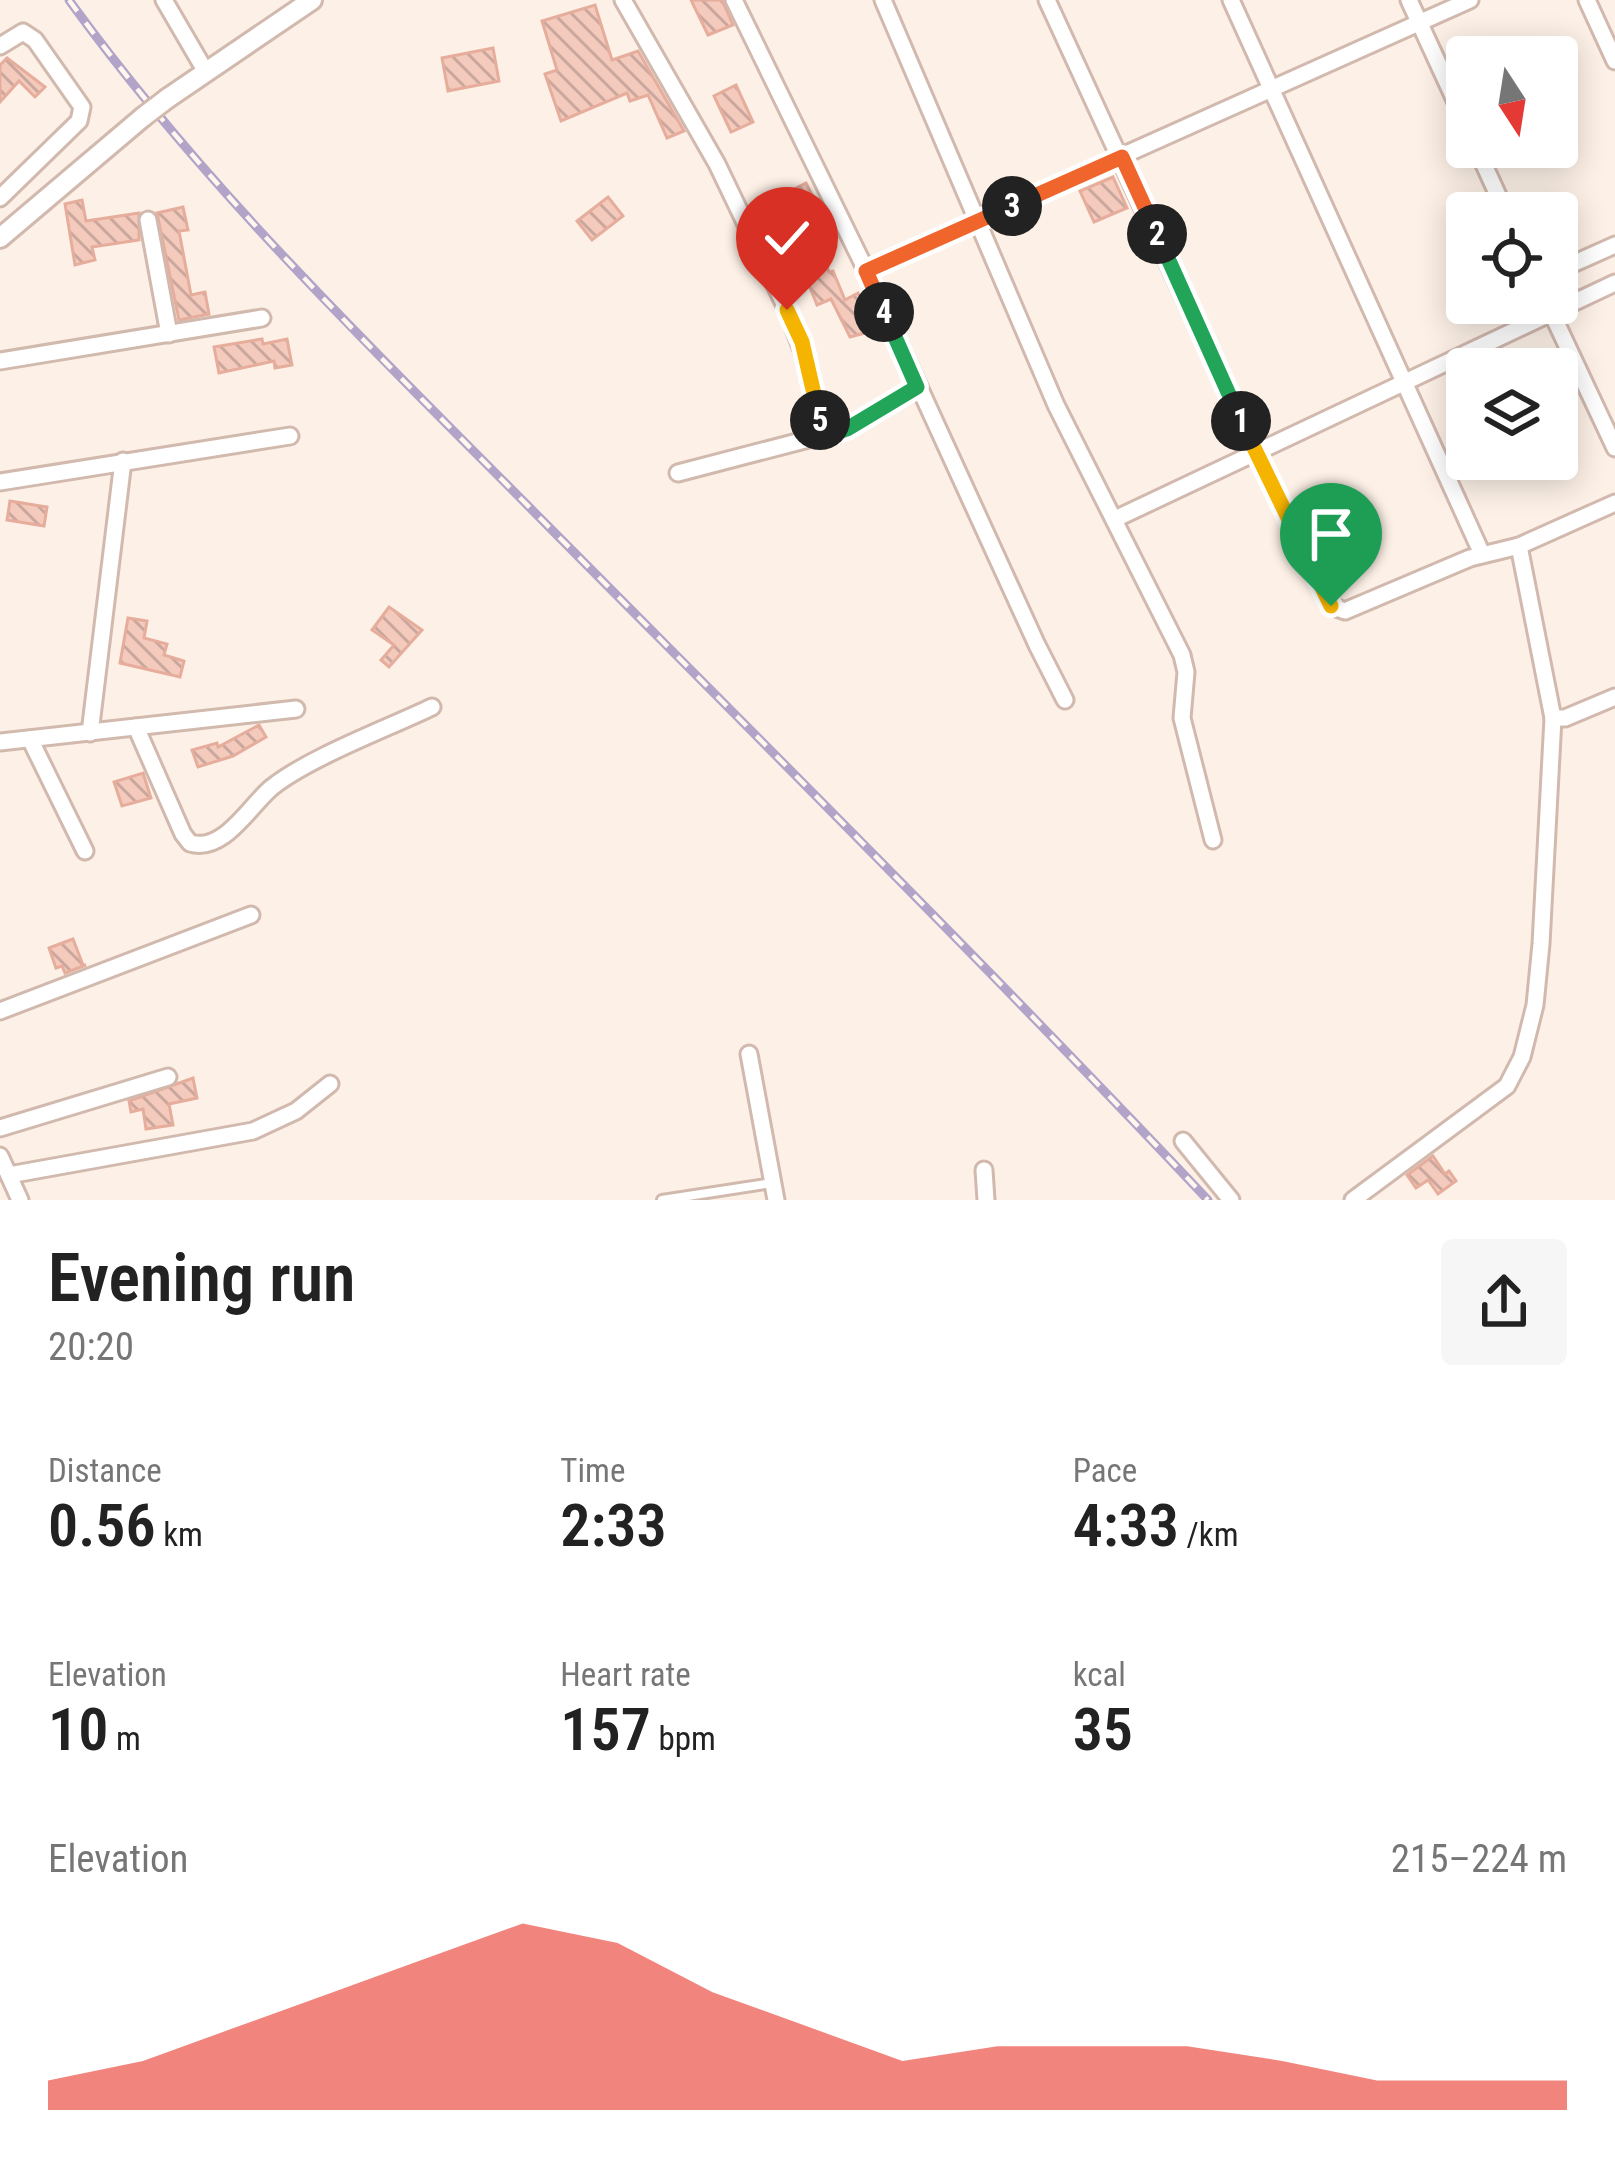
<!DOCTYPE html>
<meta charset="utf-8">
<style>
:root{--surface:#fff;--page:#f6f6f6;--text:#222;--muted:#767676;--accent:#ec5247}
body{margin:0;font-family:"Roboto Condensed",sans-serif;background:var(--page);color:var(--text);height:100vh;display:flex;flex-direction:column;font-size:45px;white-space:nowrap}
*{box-sizing:border-box;margin:0}
p{font-size:39px;color:var(--muted)}
.icon{flex:none;width:66px;height:66px;fill:none;stroke:currentColor;stroke-width:2;stroke-linecap:round;stroke-linejoin:round}
.map{position:relative;height:1200px;overflow:hidden}
.drawer{display:flex;flex-direction:column;background:var(--surface);flex:1}
.drawer>*{flex:none}
.needle{width:78px;rotate:168deg}
.buttons{position:absolute;left:1446px;top:36px;display:grid;gap:24px}
.buttons a{display:grid;place-items:center;width:132px;height:132px;border-radius:12px;background:var(--surface);box-shadow:0 6px 30px #0003;font-size:60px}
.pin{position:absolute;display:grid;place-items:center;width:102px;height:102px;color:#fff;margin:-123px -51px;border-radius:50% 50% 50% 0;rotate:-45deg;box-shadow:0 0 12px #0007}
.pin .icon{rotate:45deg}
.km{position:absolute;width:60px;height:60px;margin:-30px;border-radius:50%;background:#222;color:#fff;font-size:33px;line-height:60px;text-align:center}
.round{display:grid;place-items:center;flex:none;width:126px;height:126px;border-radius:12px;background:var(--page)}
.summary{display:flex;align-items:center;justify-content:space-between;height:204px;padding:0 48px}
h1{font-size:66px;font-weight:600;line-height:90px}
.stats{display:grid;grid-template-columns:repeat(3,1fr);gap:18px;height:204px;padding:12px 48px}
.stats div{display:grid;align-content:center}
.stats b{font-size:60px;font-weight:600}
.stats small{font-size:33px;font-weight:400}
.stats p{font-size:33px}
.chart{height:336px;padding:24px 48px}
.chart p{display:flex;justify-content:space-between}
.chart svg{width:100%;height:216px;margin-top:12px;fill:var(--accent);opacity:.7}
.map>svg:first-child{display:block}
.building{fill:url(#building-back-hatch);stroke:#e7ad9c;stroke-width:3}
.lines{fill:none;stroke-linecap:round;stroke-linejoin:round}
.service-casing{stroke:#d2b9ae;stroke-width:14}
.minor-casing{stroke:#d2b9ae;stroke-width:21}
.tertiary-casing{stroke:#d2b9ae;stroke-width:24}
.service{stroke:#fff;stroke-width:8}
.minor{stroke:#fff;stroke-width:15}
.tertiary{stroke:#fff;stroke-width:18}
.rail-casing{stroke:#b2a4c8;stroke-width:9}
.rail{stroke:#fff6ee;stroke-width:4.5;stroke-dasharray:14;stroke-linecap:butt}
.tertiary-bridge-casing{stroke:#d2b9ae;stroke-width:24;stroke-linecap:butt}
.tertiary-bridge{stroke:#fff;stroke-width:18}
.split-1-casing{stroke:#fff;stroke-width:24}
.split-2-casing{stroke:#fff;stroke-width:24}
.split-3-casing{stroke:#fff;stroke-width:24}
.split-4-casing{stroke:#fff;stroke-width:24}
.split-5-casing{stroke:#fff;stroke-width:24}
.split-6-casing{stroke:#fff;stroke-width:24}
.split-1{stroke:#f5b400;stroke-width:15}
.split-2{stroke:#22a559;stroke-width:15}
.split-3{stroke:#f0652b;stroke-width:15}
.split-4{stroke:#f0652b;stroke-width:15}
.split-5{stroke:#22a559;stroke-width:15}
.split-6{stroke:#f5b400;stroke-width:15}
</style>
<div class="map">
<svg width="1615" height="1200" viewBox="0 0 1615 1200">
<defs>
<pattern id="building-back-hatch" width="6" height="6" patternUnits="userSpaceOnUse" patternTransform="scale(3)"><rect width="6" height="6" fill="#f4cabd"/><path d="M-1 5l2 2M0 0l6 6M5-1l2 2" fill="none" stroke="#caa79c"/></pattern>
</defs>
<rect width="100%" height="100%" fill="#fdf1e7"/>
<g class="building">
<polygon points="691,0 722,0 733,25 708,35"/>
<polygon points="595,5 612,60 638,51 684,131 667,138 648,95 630,101 627,93 561,121 545,74 557,70 542,21"/>
<polygon points="493,48 499,81 448,91 442,58"/>
<polygon points="7,58 45,87 35,97 19,81 0,102 0,65"/>
<polygon points="736,85 753,122 731,132 714,96"/>
<polygon points="1113,177 1127,208 1094,222 1080,191"/>
<polygon points="806,183 830,231 816,238 829,272 833,271 845,300 858,293 875,328 865,333 850,337 831,299 817,305 804,272 798,275 786,242 771,249 765,237 786,226 773,200"/>
<polygon points="608,197 623,216 592,240 577,221"/>
<polygon points="82,200 86,221 139,213 139,240 92,247 95,260 75,265 65,204"/>
<polygon points="183,207 188,230 179,231 191,295 205,292 209,314 179,320 157,213"/>
<polygon points="262,339 263,344 287,339 292,365 275,368 274,361 219,373 214,347"/>
<polygon points="10,501 47,507 44,526 7,520"/>
<polygon points="389,607 422,630 389,667 381,660 394,645 372,630"/>
<polygon points="128,618 147,621 144,638 167,644 164,655 184,661 180,677 120,663"/>
<polygon points="259,725 266,737 233,756 198,767 192,750 217,743 218,747"/>
<polygon points="143,773 151,798 122,806 114,782"/>
<polygon points="73,939 83,965 86,965 65,973 62,966 56,968 49,948"/>
<polygon points="193,1078 197,1098 169,1104 173,1125 146,1129 143,1109 131,1112 129,1101"/>
<polygon points="1433,1156 1445,1174 1449,1171 1456,1181 1438,1194 1428,1180 1416,1188 1407,1175"/>
</g>
<g class="lines">
<g class="service-casing">
<polyline id="service" points="662,1200 772,1183"/>
</g>
<g class="minor-casing">
<g id="minor">
<polyline points="164,0 206,72"/>
<polyline points="623,0 717,164 787,310 810,371 824,437"/>
<polyline points="734,0 861,260 1037,645 1065,700"/>
<polyline points="883,0 1056,405 1182,655 1186,672 1182,718 1213,840"/>
<polyline points="1047,0 1254,450 1331,606 1345,611 1470,558 1519,546 1615,503"/>
<polyline points="1231,0 1482,554"/>
<polyline points="1409,0 1467,126"/>
<polyline points="1587,0 1615,61"/>
<polyline points="0,46 23,32 35,40 82,107 79,121 0,198"/>
<polyline points="1476,147 1506,213"/>
<polyline points="148,220 169,334"/>
<polyline points="865,271 1470,0"/>
<polyline points="1557,271 1615,245"/>
<polyline points="1547,303 1615,448"/>
<polyline points="0,361 262,318"/>
<polyline points="678,473 847,429 917,387"/>
<polyline points="0,482 290,436"/>
<polyline points="1115,519 1615,283"/>
<polyline points="1519,546 1553,718 1565,718 1615,697"/>
<path d="M136 727 183 834 190 843C223 853 248 808 271 788 308 758 386 729 432 707"/>
<polyline points="90,733 123,461"/>
<polyline points="30,739 85,851"/>
<polyline points="0,742 296,709"/>
<polyline points="0,1011 251,915"/>
<polyline points="749,1054 776,1200"/>
<polyline points="0,1128 168,1077"/>
<polyline points="1183,1141 1231,1200"/>
<polyline points="0,1156 20,1200"/>
<polyline points="984,1170 986,1200"/>
<polyline points="9,1175 253,1131 296,1111 330,1084"/>
<polyline points="1353,1200 1507,1086 1522,1057 1535,1005 1541,944 1553,718"/>
</g>
</g>
<g class="tertiary-casing">
<g id="tertiary">
<polyline points="168,98 312,0"/>
<polyline points="0,238 143,117"/>
</g>
</g>
<use href="#service" class="service"/>
<use href="#minor" class="minor"/>
<use href="#tertiary" class="tertiary"/>
<g class="rail-casing">
<path id="rail" d="M69 0C208 192 380 356 546 524 768 748 991 970 1208 1200"/>
</g>
<use href="#rail" class="rail"/>
<g class="tertiary-bridge-casing">
<polyline id="tertiary-bridge" points="143,117 168,98"/>
</g>
<use href="#tertiary-bridge" class="tertiary-bridge"/>
</g>
<g class="lines">
<g class="split-1-casing">
<polyline id="split-1" points="1241,421 1331,606"/>
</g>
<g class="split-2-casing">
<polyline id="split-2" points="1157,234 1241,421"/>
</g>
<g class="split-3-casing">
<polyline id="split-3" points="1012,206 1122,157 1157,234"/>
</g>
<g class="split-4-casing">
<polyline id="split-4" points="884,312 866,271 1012,206"/>
</g>
<g class="split-5-casing">
<polyline id="split-5" points="820,420 824,437 847,429 917,387 884,312"/>
</g>
<g class="split-6-casing">
<polyline id="split-6" points="787,310 802,342 820,420"/>
</g>
<use href="#split-1" class="split-1"/>
<use href="#split-2" class="split-2"/>
<use href="#split-3" class="split-3"/>
<use href="#split-4" class="split-4"/>
<use href="#split-5" class="split-5"/>
<use href="#split-6" class="split-6"/>
</g>
</svg>
<div class="buttons">
<a><svg class="needle" viewBox="-14 -14 28 28"><path d="M0-13l5 13h-10z" fill="#e53935"/><path d="M0 13l5-13h-10z" fill="#767676"/></svg></a>
<a><svg class="icon" aria-label="locate" viewBox="0 0 24 24"><circle cx="12" cy="12" r="6"/><path d="M12 2v4M12 18v4M2 12h4M18 12h4"/></svg></a>
<a><svg class="icon" aria-label="layers" viewBox="0 0 24 24"><path d="M12 4l9 5-9 5-9-5zM3 14l9 5 9-5"/></svg></a>
</div>
<div class="pin" style="left:1331px;top:606px;background:#1e9e55"><svg class="icon" aria-label="arrive" viewBox="0 0 24 24"><path d="M6 21V4h12l-3 4 3 4H6"/></svg></div>
<div class="pin" style="left:787px;top:310px;background:#d93025"><svg class="icon" aria-label="check" viewBox="0 0 24 24"><path d="M5 12l5 5 9-10"/></svg></div>
<b class="km" style="left:1241px;top:421px">1</b>
<b class="km" style="left:1157px;top:234px">2</b>
<b class="km" style="left:1012px;top:206px">3</b>
<b class="km" style="left:884px;top:312px">4</b>
<b class="km" style="left:820px;top:420px">5</b>
</div>
<section class="drawer">
<div class="summary"><div><h1>Evening run</h1><p>20:20</p></div><a class="round"><svg class="icon" aria-label="share" viewBox="0 0 24 24"><path d="M12 15V3M7 8l5-5 5 5M5 13v7h14v-7"/></svg></a></div>
<div class="stats">
<div><p>Distance</p><b>0.56<small> km</small></b></div>
<div><p>Time</p><b>2:33</b></div>
<div><p>Pace</p><b>4:33<small> /km</small></b></div>
</div>
<div class="stats">
<div><p>Elevation</p><b>10<small> m</small></b></div>
<div><p>Heart rate</p><b>157<small> bpm</small></b></div>
<div><p>kcal</p><b>35</b></div>
</div>
<div class="chart"><p><span>Elevation</span>215–224 m</p>
<svg viewBox="0 0 160 44" preserveAspectRatio="none"><path d="M0 44V38L10 34L20 27L30 20L40 13L50 6L60 10L70 20L80 27L90 34L100 31L110 31L120 31L130 34L140 38L150 38L160 38V44z"/></svg>
</div>
</section>
